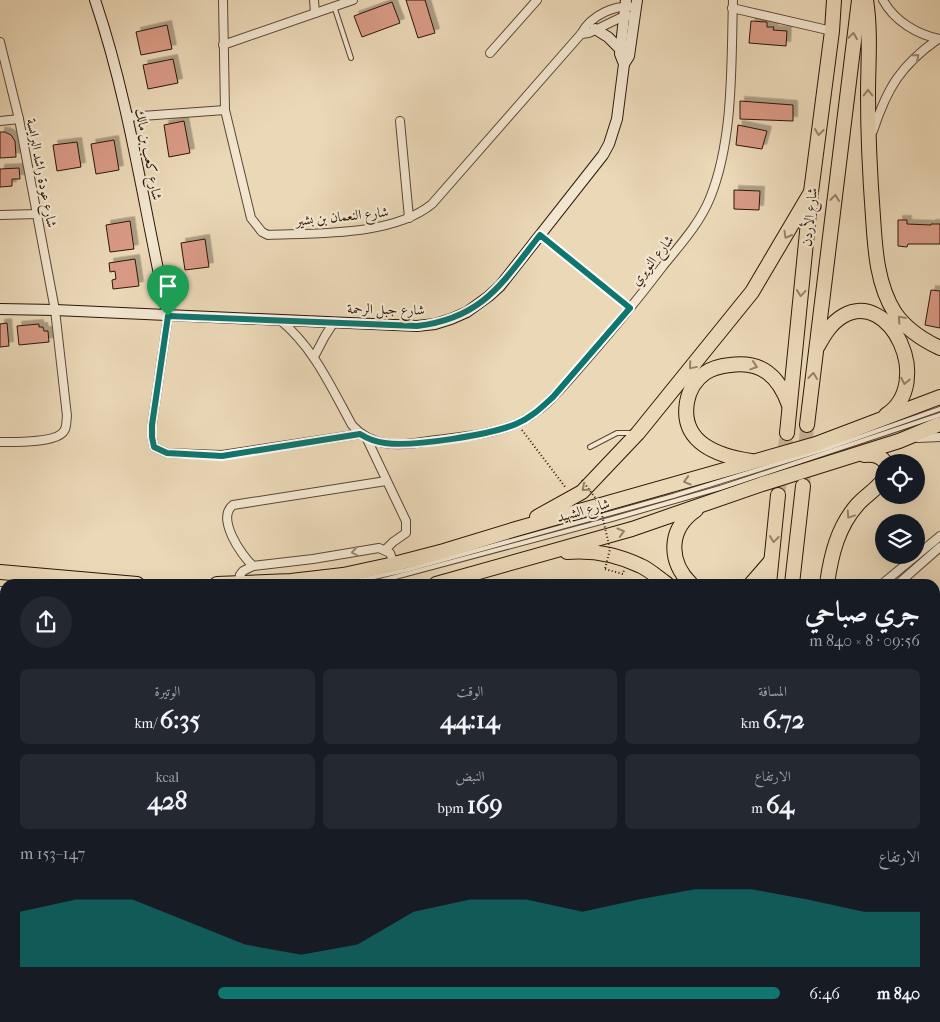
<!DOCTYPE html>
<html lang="ar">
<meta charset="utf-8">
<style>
:root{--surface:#171b24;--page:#242831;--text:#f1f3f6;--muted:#9ea1a6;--accent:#0f766e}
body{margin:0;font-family:"IM FELL French Canon",Amiri,serif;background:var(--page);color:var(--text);direction:rtl;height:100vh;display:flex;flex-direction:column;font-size:19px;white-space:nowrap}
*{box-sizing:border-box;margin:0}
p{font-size:16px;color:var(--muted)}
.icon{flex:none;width:28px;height:28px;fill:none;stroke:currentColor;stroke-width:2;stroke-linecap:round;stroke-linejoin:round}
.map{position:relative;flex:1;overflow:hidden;direction:ltr}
.panel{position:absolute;left:0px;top:579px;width:940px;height:444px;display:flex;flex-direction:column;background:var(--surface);border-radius:15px 15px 0 0;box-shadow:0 5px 20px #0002;direction:rtl}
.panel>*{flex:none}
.buttons{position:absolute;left:875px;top:454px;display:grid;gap:10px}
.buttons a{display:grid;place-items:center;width:50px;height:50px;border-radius:50%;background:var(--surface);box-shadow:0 5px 20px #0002;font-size:25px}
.pin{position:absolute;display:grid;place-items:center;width:42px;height:42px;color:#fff;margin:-51px -21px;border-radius:50% 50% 50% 0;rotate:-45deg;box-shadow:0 0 5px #0007}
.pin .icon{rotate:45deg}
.round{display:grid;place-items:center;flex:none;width:52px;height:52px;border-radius:26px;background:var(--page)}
.headline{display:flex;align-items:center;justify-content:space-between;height:85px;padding:0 20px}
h1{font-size:28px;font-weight:700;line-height:38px}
.figures{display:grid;grid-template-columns:repeat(3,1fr);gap:8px;height:85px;padding:5px 20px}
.figures div{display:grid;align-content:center;border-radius:8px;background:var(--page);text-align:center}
.figures b{font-size:25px;font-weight:700}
.figures small{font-size:14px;font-weight:400}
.figures p{font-size:14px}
.chart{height:140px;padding:10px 20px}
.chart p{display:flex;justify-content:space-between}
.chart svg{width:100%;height:90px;margin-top:5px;fill:var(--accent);opacity:.7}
ul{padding:0 20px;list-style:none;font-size:16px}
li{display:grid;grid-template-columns:80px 60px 1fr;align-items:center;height:38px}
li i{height:12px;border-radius:6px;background:var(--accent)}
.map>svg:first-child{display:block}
.building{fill:#d99a85;stroke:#2c1609;filter:url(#shadow)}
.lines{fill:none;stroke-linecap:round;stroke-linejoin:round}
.highway-tunnel{stroke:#c5b194;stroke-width:14;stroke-dasharray:14 7;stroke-linecap:butt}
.lane-casing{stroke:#5c4634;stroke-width:6}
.street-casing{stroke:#5c4634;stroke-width:10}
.secondary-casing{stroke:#2c1609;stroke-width:12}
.highway-casing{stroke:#2c1609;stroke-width:16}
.path{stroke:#2c1609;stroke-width:2;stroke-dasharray:1 2.5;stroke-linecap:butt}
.lane{stroke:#f2e6d0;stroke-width:4}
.street{stroke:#f2e6d0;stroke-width:8}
.secondary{stroke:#f2e6d0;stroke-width:10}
.highway{stroke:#ebd8b7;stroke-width:14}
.path-bridge{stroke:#2c1609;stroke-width:2;stroke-dasharray:1 2.5;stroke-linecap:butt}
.oneway{stroke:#958169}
.oneway2{stroke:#998876}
.route-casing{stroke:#fff;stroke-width:10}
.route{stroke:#0f766e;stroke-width:6}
.labels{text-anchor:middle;stroke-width:4.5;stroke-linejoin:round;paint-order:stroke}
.street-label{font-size:14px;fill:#2c1609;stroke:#f2e6d0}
</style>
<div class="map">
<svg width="940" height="1022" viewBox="0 0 940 1022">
<defs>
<filter id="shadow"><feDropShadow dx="4.5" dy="-4.5" stdDeviation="0" flood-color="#0004"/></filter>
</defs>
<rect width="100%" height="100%" fill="#ebd8b7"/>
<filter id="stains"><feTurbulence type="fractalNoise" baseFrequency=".004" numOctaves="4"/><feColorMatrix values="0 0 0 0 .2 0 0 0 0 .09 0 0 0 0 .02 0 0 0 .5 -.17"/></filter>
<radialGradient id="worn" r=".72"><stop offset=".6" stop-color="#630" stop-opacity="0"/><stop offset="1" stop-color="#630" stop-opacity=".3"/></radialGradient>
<g class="building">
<polygon points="406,0 425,0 435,33 418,38"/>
<polygon points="392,2 400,23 362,37 354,16"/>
<polygon points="751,21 767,22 767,27 774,27 773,30 787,31 786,46 749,43"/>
<polygon points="167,25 172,49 141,55 136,32"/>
<polygon points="173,59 178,83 148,89 143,65"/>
<polygon points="740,101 793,105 793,121 740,119"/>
<polygon points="184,121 190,153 169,157 164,125"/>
<polygon points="738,125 767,131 762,149 736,145"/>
<polygon points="0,132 5,132 11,135 15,141 16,157 0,158"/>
<polygon points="114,140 119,170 96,174 91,144"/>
<polygon points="77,142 81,167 57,171 53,145"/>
<polygon points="19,168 20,179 12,179 12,186 0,187 0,169"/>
<polygon points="734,190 760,191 759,210 734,209"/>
<polygon points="898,220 907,220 907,224 931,225 931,224 940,224 940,244 908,244 907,247 898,246"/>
<polygon points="130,221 134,249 110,252 106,225"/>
<polygon points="205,239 209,267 185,270 181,243"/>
<polygon points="135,259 139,286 113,289 112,280 116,279 115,271 110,272 109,263"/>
<polygon points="931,290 940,291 940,328 925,325"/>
<polygon points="7,323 9,346 0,347 0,324"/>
<polygon points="39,324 39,327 43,327 44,331 48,331 49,342 19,345 17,326"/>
</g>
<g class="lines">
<g class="highway-tunnel">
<polyline points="803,486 807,425"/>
<polyline points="778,495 787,433"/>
</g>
<g class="lane-casing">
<g id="lane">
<polyline points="334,6 351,58"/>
<polyline points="540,235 630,308"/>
<polyline points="590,447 617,433 633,433"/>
<polyline points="342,584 406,570 673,496 828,448 940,409"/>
<polyline points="369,584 612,519 720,488 940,415"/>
<polyline points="0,589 5,589"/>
<polyline points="0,594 5,594"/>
<polyline points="935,626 940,631"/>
<polyline points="935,700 940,703"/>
<polyline points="935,742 940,745"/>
<polyline points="935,832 940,832"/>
</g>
</g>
<g class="street-casing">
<g id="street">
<path d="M223 0 225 110 251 218 262 232 268 235C317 233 393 236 432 204L581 34C591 15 615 4 636 7"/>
<polyline points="314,0 315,13"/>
<path d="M883 0C894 21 918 35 940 39"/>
<polyline points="732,8 832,31"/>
<polyline points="581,34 589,33 624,16 628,16"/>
<path d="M0 42 19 119 55 310 67 416C66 421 67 427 64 431 57 443 14 442 0 442"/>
<polyline points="223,45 353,0"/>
<polyline points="490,53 537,0"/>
<polyline points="128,117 225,110"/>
<polyline points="0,121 19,119"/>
<polyline points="400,121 409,218"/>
<path d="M873 131C887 88 901 65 938 39"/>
<polyline points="0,215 38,214"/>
<polyline points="168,316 152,425 152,437 154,447 167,453 222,455 360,434"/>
<path d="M280 320C314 348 331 387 352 425 372 448 401 446 429 441 457 437 492 435 518 423 525 420 534 414 540 409 553 399 563 386 574 374 605 339 635 303 663 266 680 245 700 223 710 198 734 139 731 63 733 0"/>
<polyline points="314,357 325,336 334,322"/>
<polyline points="366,437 406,521 406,533 393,542 385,550"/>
<polyline points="918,438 940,437"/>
<path d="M253 566C241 555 216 518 233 505L386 481"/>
<polyline points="238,583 240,575 243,571 253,566 313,559 379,548 390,553 394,564"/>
<polyline points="882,584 940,536"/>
<polyline points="898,584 940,547"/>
<polyline points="935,775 940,779"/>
<polyline points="0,813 5,812"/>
<polyline points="935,862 940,861"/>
<polyline points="0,967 5,972"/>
<polyline points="183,1018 187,1022"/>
<polyline points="449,1018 449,1022"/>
<polyline points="40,1022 45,1018"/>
</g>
</g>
<g class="secondary-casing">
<g id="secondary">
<path d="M95 0C130 103 144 210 168 316"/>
<polyline points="595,29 608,37 620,49"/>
<polyline points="624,64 629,56 637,0"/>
<polyline points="0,309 55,310 417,326 435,324 451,319 467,312 489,296 500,286 603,155 609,144 617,119 624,64 620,54 626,0"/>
</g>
</g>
<g class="highway-casing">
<g id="highway">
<path d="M866 0C871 31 868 64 868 95 868 136 870 177 873 217 875 249 877 285 895 313 906 329 923 340 940 348"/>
<path d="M818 346C824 335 831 323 843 316 890 288 935 383 886 415"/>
<polyline points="807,425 859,0"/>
<polyline points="787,433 811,192 832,31 834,0"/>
<path d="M864 455C872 454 880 455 885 462"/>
<path d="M751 461C718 456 680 443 687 402 689 391 695 380 705 373 712 368 721 366 730 365 762 360 779 377 789 405"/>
<polyline points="537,517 582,492 638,433 752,292 811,192"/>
<path d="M567 552C591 550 618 555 641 566 650 570 658 578 667 584"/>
<polyline points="0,572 137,584"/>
<polyline points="217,584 291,581 343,575 394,564 444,551 516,529 816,444 940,397"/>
<polyline points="436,584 632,529 762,484 899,441 940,424"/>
<path d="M691 584C668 561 668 529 696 510"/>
<polyline points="751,584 771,561"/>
<polyline points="769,584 778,495"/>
<polyline points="792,584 803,486"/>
<path d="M827 584C831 555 838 526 858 504 866 495 877 489 884 479"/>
<polyline points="0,607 5,607"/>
<polyline points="751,1018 751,1022"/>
<polyline points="778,1018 778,1022"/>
</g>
</g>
<g class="path">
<polyline points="522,430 566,488"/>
<polyline points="605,569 623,574 624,570"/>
</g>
<use href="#lane" class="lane"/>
<use href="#street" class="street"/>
<use href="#secondary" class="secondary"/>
<use href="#highway" class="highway"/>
<polyline class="path-bridge" points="582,480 596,499 602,515 610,549 605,569"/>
</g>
<defs><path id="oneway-chevron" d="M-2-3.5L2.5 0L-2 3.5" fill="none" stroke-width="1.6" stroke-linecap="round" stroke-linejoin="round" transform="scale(1.25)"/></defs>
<g class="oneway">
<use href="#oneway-chevron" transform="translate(853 36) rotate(-82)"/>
<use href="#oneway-chevron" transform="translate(868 93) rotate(-90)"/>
<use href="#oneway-chevron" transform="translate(819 132) rotate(97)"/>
<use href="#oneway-chevron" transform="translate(835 198) rotate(-84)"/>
<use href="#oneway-chevron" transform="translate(787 235) rotate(120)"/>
<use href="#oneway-chevron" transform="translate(801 293) rotate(95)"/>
<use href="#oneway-chevron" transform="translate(901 319) rotate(-131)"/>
<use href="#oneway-chevron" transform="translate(692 366) rotate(130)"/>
<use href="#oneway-chevron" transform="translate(754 366) rotate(18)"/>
<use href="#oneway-chevron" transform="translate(813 376) rotate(-84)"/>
<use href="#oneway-chevron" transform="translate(905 381) rotate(101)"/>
<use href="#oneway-chevron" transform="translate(687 481) rotate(164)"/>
<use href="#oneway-chevron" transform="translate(585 488) rotate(139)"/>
<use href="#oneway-chevron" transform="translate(850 515) rotate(124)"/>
<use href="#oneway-chevron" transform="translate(621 532) rotate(-16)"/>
<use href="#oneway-chevron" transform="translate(774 539) rotate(96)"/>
</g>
<g class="oneway2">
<use href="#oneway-chevron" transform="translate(916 57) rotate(-41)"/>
<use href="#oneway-chevron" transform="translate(355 552) rotate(170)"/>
</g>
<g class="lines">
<g class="route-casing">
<path id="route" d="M540 235 630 308 553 397C542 407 531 418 516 424 489 435 414 447 385 443 376 442 368 439 360 434L222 456 167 453 154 447 152 437V425L168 316 417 326C483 318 502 283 540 235Z"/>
</g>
<use href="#route" class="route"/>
</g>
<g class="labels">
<g class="street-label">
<text transform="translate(149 154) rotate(79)" y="5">شارع كعب بن مالك</text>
<text transform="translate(42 173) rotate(79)" y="5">شارع عودة راشد البرايسة</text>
<text transform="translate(342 216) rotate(-6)" y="5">شارع النعمان بن بشير</text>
<text transform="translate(809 217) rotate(-84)" y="5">شارع الأردن</text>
<text transform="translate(652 260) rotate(-52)" y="5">شارع النويري</text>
<text transform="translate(386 309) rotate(1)" y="5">شارع جبل الرحمة</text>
<text transform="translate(583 510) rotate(-16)" y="5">شارع الشهيد</text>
</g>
</g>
<rect width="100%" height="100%" filter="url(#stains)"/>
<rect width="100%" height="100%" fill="url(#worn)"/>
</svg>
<div class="buttons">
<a><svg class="icon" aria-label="locate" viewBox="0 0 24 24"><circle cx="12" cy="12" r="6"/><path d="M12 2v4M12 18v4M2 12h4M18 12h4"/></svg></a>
<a><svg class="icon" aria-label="layers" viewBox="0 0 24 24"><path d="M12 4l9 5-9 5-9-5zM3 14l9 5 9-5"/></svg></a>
</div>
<div class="pin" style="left:168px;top:316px;background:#1e9e55"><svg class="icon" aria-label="arrive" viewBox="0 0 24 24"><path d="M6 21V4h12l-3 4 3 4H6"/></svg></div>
<section class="panel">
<div class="headline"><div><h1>جري صباحي</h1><p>09:56 · 8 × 840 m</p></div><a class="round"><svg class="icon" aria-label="share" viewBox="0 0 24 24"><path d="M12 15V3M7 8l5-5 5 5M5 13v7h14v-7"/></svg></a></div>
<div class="figures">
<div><p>المسافة</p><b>6.72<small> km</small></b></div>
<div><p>الوقت</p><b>44:14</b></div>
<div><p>الوتيرة</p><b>6:35<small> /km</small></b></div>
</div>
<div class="figures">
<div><p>الارتفاع</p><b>64<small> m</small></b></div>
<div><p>النبض</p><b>169<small> bpm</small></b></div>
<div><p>kcal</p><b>428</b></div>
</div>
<div class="chart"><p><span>الارتفاع</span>147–153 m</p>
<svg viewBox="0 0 160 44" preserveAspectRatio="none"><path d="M0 44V17L10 11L20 11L30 22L40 33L50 38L60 33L70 17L80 11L90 11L100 17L110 11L120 6L130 6L140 11L150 17L160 17V44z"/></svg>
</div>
<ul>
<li><b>840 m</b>6:46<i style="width:74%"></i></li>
</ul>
</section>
</div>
